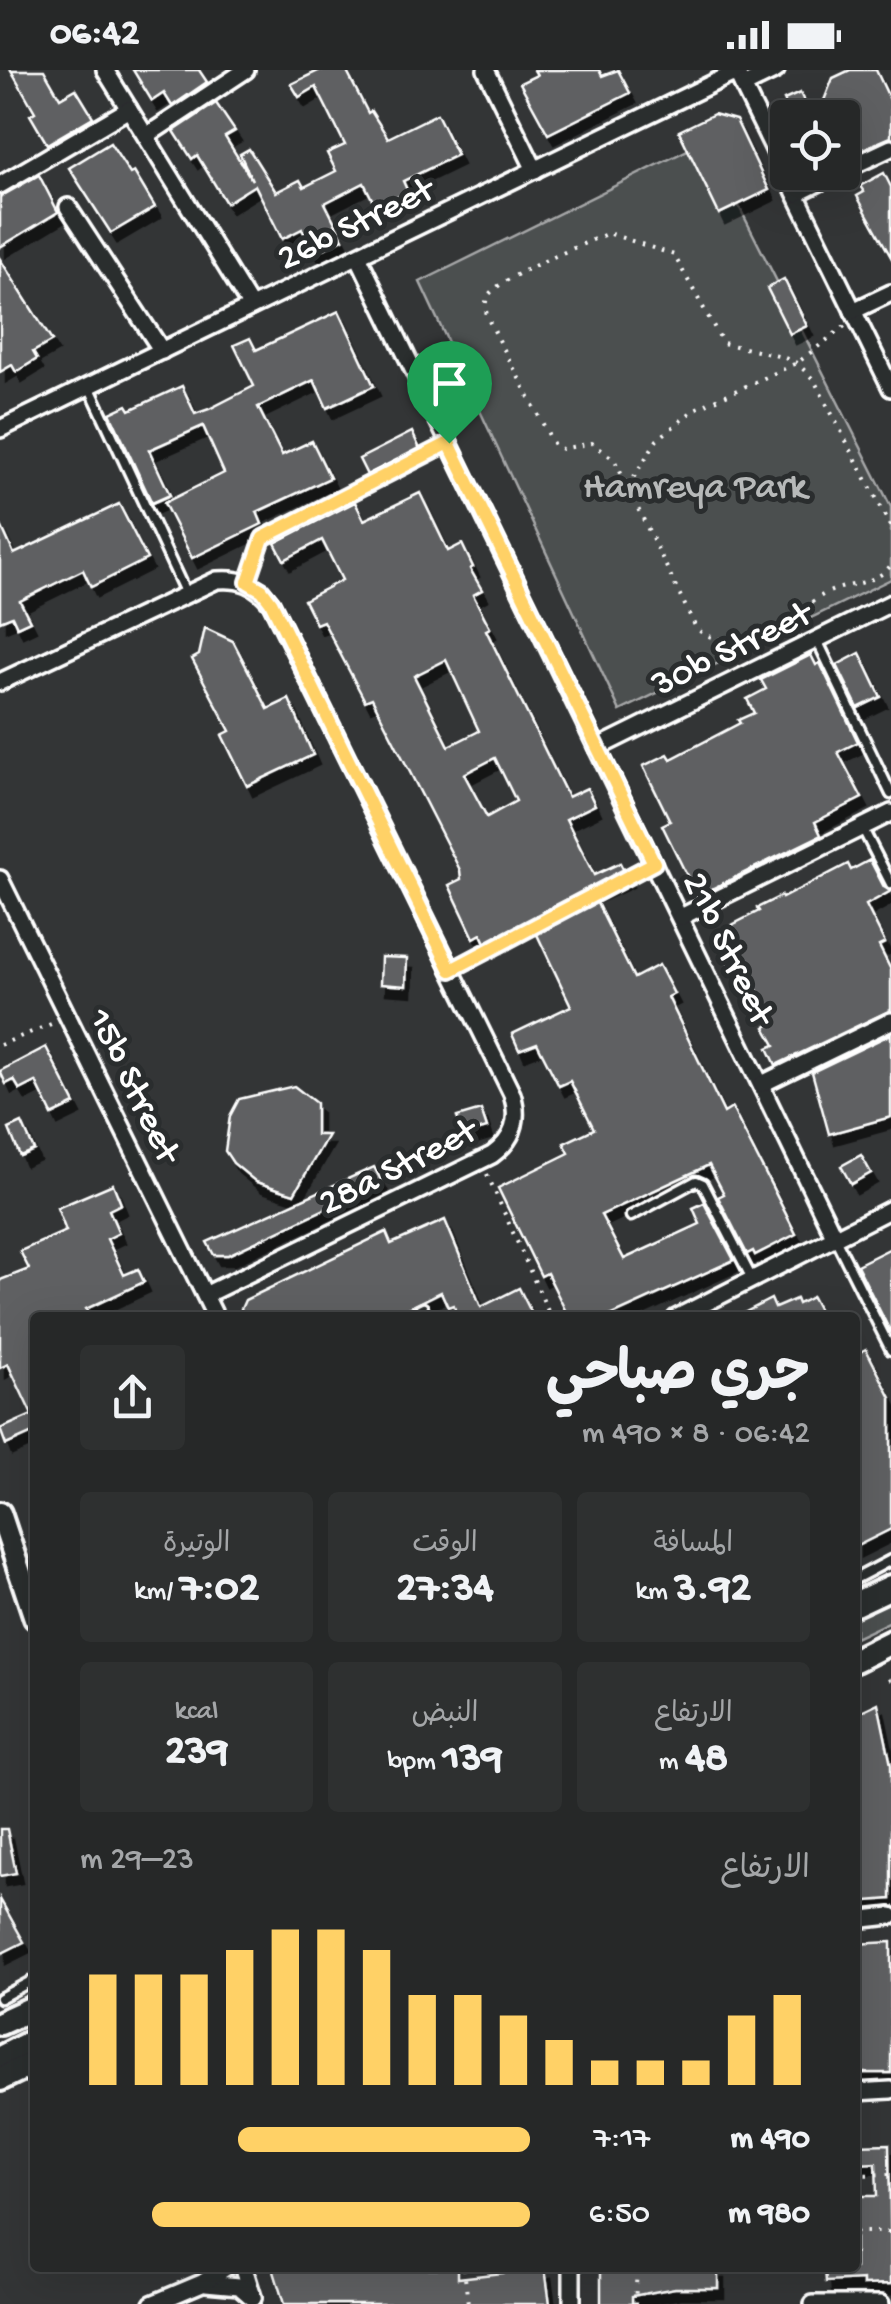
<!DOCTYPE html>
<html lang="ar">
<meta charset="utf-8">
<style>
:root{--surface:#262828;--page:#2e3030;--text:#f1f3f6;--muted:#a4a6a8;--line:#424445;--accent:#ffd166}
body{margin:0;font-family:"Gochi Hand","Playpen Sans Arabic",sans-serif;background:var(--page);color:var(--text);direction:rtl;height:100vh;display:flex;flex-direction:column;font-size:38px;white-space:nowrap}
*{box-sizing:border-box;margin:0}
p{font-size:32px;color:var(--muted)}
.icon{flex:none;width:55px;height:55px;fill:none;stroke:currentColor;stroke-width:2;stroke-linecap:round;stroke-linejoin:round}
.map{position:relative;flex:1;overflow:hidden;direction:ltr}
.drawer{position:absolute;left:30px;top:1242px;width:830px;height:960px;display:flex;flex-direction:column;background:var(--surface);border-radius:10px;box-shadow:0 10px 40px #0002,0 0 0 2px var(--line);direction:rtl}
.drawer>*{flex:none}
.fabs{position:absolute;left:770px;top:30px;display:grid;gap:20px}
.fabs a{display:grid;place-items:center;width:90px;height:90px;border-radius:10px;background:var(--surface);box-shadow:0 10px 40px #0002,0 0 0 2px var(--line);font-size:50px}
.pin{position:absolute;display:grid;place-items:center;width:85px;height:85px;color:#fff;margin:-102px -42px;border-radius:50% 50% 50% 0;rotate:-45deg;box-shadow:0 0 10px #0007}
.pin .icon{rotate:45deg}
.round{display:grid;place-items:center;flex:none;width:105px;height:105px;border-radius:10px;background:var(--page)}
.headline{display:flex;align-items:center;justify-content:space-between;height:170px;padding:0 50px}
h1{font-size:55px;font-weight:700;line-height:75px}
.stats{display:grid;grid-template-columns:repeat(3,1fr);gap:15px;height:170px;padding:10px 50px}
.stats div{display:grid;align-content:center;border-radius:10px;background:var(--page);text-align:center}
.stats b{font-size:42px;font-weight:700}
.stats small{font-size:28px;font-weight:400}
.stats p{font-size:28px}
.chart{height:280px;padding:20px 50px}
.chart p{display:flex;justify-content:space-between}
.chart svg{width:100%;height:180px;margin-top:10px;stroke:var(--accent);stroke-width:6}
ul{padding:0 50px;list-style:none;font-size:32px}
li{display:grid;grid-template-columns:160px 120px 1fr;align-items:center;height:75px}
li i{height:25px;border-radius:12px;background:var(--accent)}
.status{display:flex;justify-content:space-between;align-items:center;height:70px;padding:0 50px;background:var(--surface);direction:ltr}
.status svg{height:28px;fill:currentColor}
.map>svg:first-child{display:block}
.green{fill:#4c4f50;stroke:#a6a7a8;stroke-width:2.5}
.building{fill:#5f6162;stroke:#fff;stroke-width:2.5;fill-rule:evenodd;filter:url(#shadow)}
.lines{fill:none;stroke-linecap:round;stroke-linejoin:round}
.service-casing{stroke:#fff;stroke-width:15}
.minor-casing{stroke:#fff;stroke-width:22}
.tertiary-casing{stroke:#fff;stroke-width:28}
.secondary-casing{stroke:#fff;stroke-width:30}
.path{stroke:#fff;stroke-width:4;stroke-dasharray:2.5 8;stroke-linecap:butt}
.service{stroke:#2a2d2e;stroke-width:8}
.minor{stroke:#2a2d2e;stroke-width:15}
.tertiary{stroke:#2a2d2e;stroke-width:20}
.secondary{stroke:#2a2d2e;stroke-width:22}
.route-casing{stroke:#fff;stroke-width:20}
.route{stroke:#ffd166;stroke-width:12}
.labels{text-anchor:middle;stroke-width:10;stroke-linejoin:round;paint-order:stroke}
.street-label{font-size:38px;fill:#fff;stroke:#2a2d2e}
.park-label{font-size:38px;fill:#b7b9b9;stroke:#2a2d2e}
</style>
<div class="status"><b>06:42</b><svg viewBox="0 0 49 12"><path d="M0 12V9h3v3zM5 12V6h3v6zM10 12V3h3v9zM15 12V0h3v12zM26 1h20v11H26zM47 4h2v5h-2z"/></svg></div>
<div class="map">
<svg width="891" height="2234" viewBox="0 0 891 2234">
<defs>
<filter id="shadow"><feDropShadow dx="6" dy="10" stdDeviation="0" flood-color="#0009"/></filter>
</defs>
<rect width="100%" height="100%" fill="#333536"/>
<filter id="ink" filterUnits="userSpaceOnUse"><feTurbulence type="fractalNoise" baseFrequency=".01" numOctaves="2"/><feDisplacementMap in="SourceGraphic" scale="20" xChannelSelector="R" yChannelSelector="G"/><feConvolveMatrix kernelMatrix="1 2 1 2 8 2 1 2 1" color-interpolation-filters="sRGB"/></filter>
<g filter="url(#ink)">
<g class="green">
<polygon points="706,71 891,437 891,509 620,641 420,212"/>
<polygon points="891,1531 891,1551 855,1568 855,1548"/>
</g>
<g class="building">
<polygon points="11,0 44,0 60,28 76,19 93,47 47,74 30,45 35,42"/>
<polygon points="133,0 199,0 207,12 172,36 164,23 152,31"/>
<polygon points="320,0 346,0 368,43 371,41 388,68 437,44 457,85 403,111 408,122 376,137 364,113 325,133 343,169 314,184 302,159 282,169 255,115 226,133 197,85 192,89 174,61 216,33 235,61 225,67 252,110 240,84 249,79 276,122 300,110 304,117 336,101 327,83 345,75 316,17 299,27 291,14"/>
<polygon points="534,0 599,0 602,6 618,0 630,23 548,64 520,13 537,5"/>
<polygon points="850,0 876,0 891,32 891,67 842,88 842,48 817,48 833,8"/>
<polygon points="800,23 812,48 792,48 784,30"/>
<polygon points="714,44 736,50 769,120 719,144 679,61"/>
<polygon points="110,73 130,104 134,102 155,137 111,163 69,98"/>
<polygon points="884,103 891,117 891,187 857,126 864,122 860,116"/>
<polygon points="39,105 58,142 0,177 0,127"/>
<polygon points="0,189 52,271 33,282 37,289 16,302 12,295 0,302"/>
<polygon points="784,209 807,256 790,264 767,218"/>
<polygon points="339,241 374,316 327,338 314,310 258,337 282,385 312,371 330,408 257,442 262,454 192,488 164,433 224,403 203,356 149,380 170,425 152,433 110,343 127,335 130,340 182,316 195,344 209,339 254,316 234,275 250,268 256,280"/>
<polygon points="412,362 420,379 367,405 359,389"/>
<path d="M420 423 448 481 462 474 473 497 470 499 482 520 473 525 490 558 486 560 568 727 587 718 595 735 566 749 594 805 620 793 627 807 592 823 634 908 659 895 674 924 668 927 724 1043 732 1038 796 1164 755 1185 753 1181 747 1184 718 1127 724 1124 709 1095 601 1145 624 1189 700 1154 693 1138 704 1133 734 1190 606 1248H569L547 1203 541 1206 498 1118 569 1083 564 1073 594 1059 570 1011 559 1016 537 973 519 980 512 964 571 936 532 854 486 875 481 864 474 868 449 815 461 809 460 800 372 628 365 631 323 551 316 554 304 530 342 510 322 470 284 490 275 473 355 432 364 450ZM446 590 479 661 449 676 414 606ZM495 688 516 731 487 747 464 704Z"/>
<polygon points="119,434 147,489 91,517 83,500 20,531 30,551 17,557 12,546 0,551 0,453 14,484"/>
<polygon points="205,558 233,571 268,639 289,629 313,685 247,716 222,665 230,661 192,589 199,585"/>
<polygon points="860,583 881,627 858,638 837,595"/>
<polygon points="811,585 816,595 820,593 858,672 838,682 862,728 815,752 821,765 697,826 662,755 670,751 643,696 668,684 671,689 740,653 738,650 754,643 747,629 766,619 761,610"/>
<polygon points="870,790 884,817 891,821 866,835 885,873 879,876 891,900 891,940 776,995 768,978 775,975 765,957 773,953 745,895 732,901 716,870 735,860 732,855 759,841 757,838 781,826 782,828 848,794 851,800"/>
<polygon points="381,887 407,888 406,916 380,914"/>
<polygon points="891,964 891,1047 829,1064 812,1002"/>
<polygon points="46,977 75,1034 52,1045 36,1012 20,1020 14,1010 6,1014 0,1001"/>
<polygon points="294,1016 316,1033 316,1065 328,1065 294,1124 256,1112 233,1093 225,1081 230,1046 239,1029"/>
<polygon points="481,1040 487,1058 463,1065 457,1047"/>
<polygon points="22,1053 34,1080 20,1086 9,1059"/>
<polygon points="861,1085 871,1103 851,1114 841,1096"/>
<polygon points="374,1097 382,1112 228,1185 214,1185 207,1172"/>
<polygon points="113,1114 121,1134 109,1140 119,1163 107,1169 124,1205 138,1199 144,1212 86,1239 88,1244 79,1248 35,1248 35,1362 6,1375 0,1359 32,1345 8,1294 0,1298 0,1210 29,1199 20,1181 66,1161 57,1138"/>
<polygon points="445,1150 481,1237 519,1218 534,1248 460,1248 453,1235 448,1237 441,1222 389,1248 237,1248 245,1230 386,1162 391,1174"/>
<polygon points="891,1178 891,1263 857,1195"/>
<polygon points="812,1227 823,1248 734,1248 771,1229 775,1238 796,1229 798,1234"/>
<polygon points="866,1279 891,1328 891,1459 855,1477 855,1285"/>
<polygon points="878,1633 891,1695 891,1829 855,1832 855,1644"/>
<polygon points="0,1759 7,1759 16,1803 0,1806"/>
<polygon points="0,1829 24,1872 0,1884"/>
<polygon points="891,1872 891,2003 855,2003 855,1874"/>
<polygon points="889,2074 891,2214 863,2215 863,2210 826,2212 825,2198 855,2198 855,2126 877,2126 876,2093 855,2094 855,2075"/>
<polygon points="273,2198 458,2198 458,2208 545,2198 550,2234 284,2234"/>
<polygon points="601,2198 718,2198 718,2218 675,2218 632,2226 632,2234 601,2234"/>
</g>
<g class="lines">
<g class="service-casing">
<g id="service">
<polyline points="89,316 186,524"/>
<polyline points="817,570 891,724"/>
<polyline points="862,757 891,814"/>
<polyline points="631,1146 696,1111 703,1114 751,1207"/>
<polyline points="835,1168 891,1280"/>
<polyline points="403,1248 423,1238"/>
<polyline points="855,1509 891,1490"/>
<polyline points="0,1928 35,1909"/>
</g>
</g>
<g class="minor-casing">
<g id="minor">
<polyline points="105,0 251,237"/>
<polyline points="486,0 535,100"/>
<polyline points="735,0 891,318"/>
<polyline points="743,16 776,0"/>
<polyline points="146,66 246,0"/>
<polyline points="842,101 891,78"/>
<polyline points="0,115 129,39"/>
<polyline points="796,124 840,102"/>
<polyline points="68,137 162,281"/>
<polyline points="358,186 834,1166"/>
<polyline points="853,241 891,223"/>
<polyline points="0,359 736,2"/>
<path d="M0 612 217 510C241 508 256 514 271 533L512 1024C520 1050 514 1069 492 1085L205 1225"/>
<polyline points="597,678 891,533"/>
<polyline points="0,809 216,1248"/>
<polyline points="681,847 891,743"/>
<polyline points="762,1014 891,951"/>
<polyline points="676,1248 891,1139"/>
<polyline points="855,1850 891,1846"/>
<polyline points="855,2022 891,2020"/>
<polyline points="244,2198 253,2227"/>
<polyline points="206,2213 239,2216 253,2228"/>
<polyline points="152,2234 202,2213 225,2198"/>
<polyline points="572,2234 572,2198"/>
<polyline points="813,2234 881,2234"/>
</g>
</g>
<g class="tertiary-casing">
<polyline id="tertiary" points="0,1443 35,1548"/>
</g>
<g class="secondary-casing">
<g id="secondary">
<polyline points="855,1534 891,1517"/>
<polyline points="855,1590 891,1572"/>
<polyline points="0,1953 35,1937"/>
<polyline points="0,1988 35,1970"/>
<polyline points="0,2009 35,1992"/>
</g>
</g>
<g class="path">
<polyline points="628,416 657,370 695,339 797,293 845,256"/>
<path d="M891 456 814 310 797 293 782 287 723 273 674 185 608 163C585 174 499 207 488 226 484 233 486 242 488 249L554 375 562 379 592 373 614 389 696 558C718 578 761 572 785 556 797 547 807 534 821 526 844 512 874 517 891 495"/>
<polyline points="253,498 263,469 436,380"/>
<polyline points="464,893 637,802"/>
<polyline points="0,975 51,954"/>
<polyline points="487,1104 551,1248"/>
<polyline points="889,1610 891,1609"/>
<polyline points="855,2105 891,2104"/>
<polyline points="855,2162 891,2162"/>
<polyline points="464,2198 468,2234"/>
<polyline points="635,2234 637,2198"/>
</g>
<use href="#service" class="service"/>
<use href="#minor" class="minor"/>
<use href="#tertiary" class="tertiary"/>
<use href="#secondary" class="secondary"/>
</g>
</g>
<g class="lines" filter="url(#ink)">
<g class="route-casing">
<polygon id="route" points="449,373 654,793 451,900 271,532 262,520 248,512 263,468"/>
</g>
<use href="#route" class="route"/>
</g>
<g class="labels">
<g class="street-label">
<text transform="translate(354 151) rotate(-26)" y="13">26b Street</text>
<text transform="translate(730 576) rotate(-26)" y="13">30b Street</text>
<text transform="translate(731 877) rotate(64)" y="13">21b Street</text>
<text transform="translate(137 1014) rotate(64)" y="13">15b Street</text>
<text transform="translate(396 1094) rotate(-27)" y="13">28a Street</text>
</g>
<g class="park-label">
<text x="695" y="426">Hamreya Park</text>
</g>
</g>
</svg>
<div class="fabs">
<a><svg class="icon" aria-label="locate" viewBox="0 0 24 24"><circle cx="12" cy="12" r="6"/><path d="M12 2v4M12 18v4M2 12h4M18 12h4"/></svg></a>
</div>
<div class="pin" style="left:449px;top:373px;background:#1e9e55"><svg class="icon" aria-label="arrive" viewBox="0 0 24 24"><path d="M6 21V4h12l-3 4 3 4H6"/></svg></div>
<section class="drawer">
<div class="headline"><div><h1>جري صباحي</h1><p>06:42 · 8 × 490 m</p></div><a class="round"><svg class="icon" aria-label="share" viewBox="0 0 24 24"><path d="M12 15V3M7 8l5-5 5 5M5 13v7h14v-7"/></svg></a></div>
<div class="stats">
<div><p>المسافة</p><b>3.92<small> km</small></b></div>
<div><p>الوقت</p><b>27:34</b></div>
<div><p>الوتيرة</p><b>7:02<small> /km</small></b></div>
</div>
<div class="stats">
<div><p>الارتفاع</p><b>48<small> m</small></b></div>
<div><p>النبض</p><b>139<small> bpm</small></b></div>
<div><p>kcal</p><b>239</b></div>
</div>
<div class="chart"><p><span>الارتفاع</span>23–29 m</p>
<svg viewBox="0 0 160 44" preserveAspectRatio="none"><path d="M5 44V17M15 44V17M25 44V17M35 44V11M45 44V6M55 44V6M65 44V11M75 44V22M85 44V22M95 44V27M105 44V33M115 44V38M125 44V38M135 44V38M145 44V27M155 44V22"/></svg>
</div>
<ul>
<li><b>490 m</b>7:17<i style="width:65%"></i></li>
<li><b>980 m</b>6:50<i style="width:84%"></i></li>
</ul>
</section>
</div>
